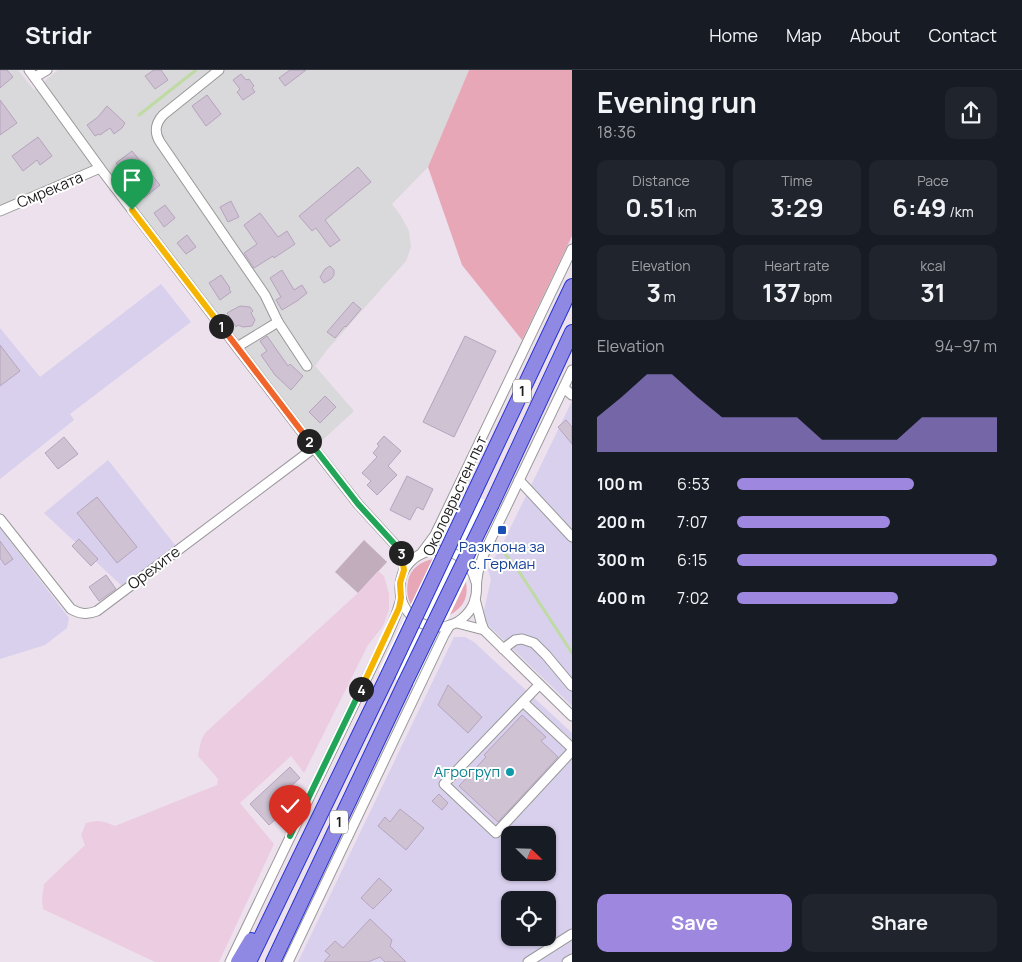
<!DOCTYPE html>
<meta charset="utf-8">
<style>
:root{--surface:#171b24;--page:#20242c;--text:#f1f3f6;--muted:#9ea1a6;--line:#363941;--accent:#9d87df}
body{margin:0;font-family:Manrope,sans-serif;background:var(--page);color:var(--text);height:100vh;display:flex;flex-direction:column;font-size:19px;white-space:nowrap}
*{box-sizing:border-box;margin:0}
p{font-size:16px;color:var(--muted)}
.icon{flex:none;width:28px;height:28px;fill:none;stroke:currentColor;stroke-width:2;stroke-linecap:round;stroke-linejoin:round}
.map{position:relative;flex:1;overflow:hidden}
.side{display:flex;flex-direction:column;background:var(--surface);width:450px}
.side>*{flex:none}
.needle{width:32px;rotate:113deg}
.tools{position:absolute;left:501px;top:756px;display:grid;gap:10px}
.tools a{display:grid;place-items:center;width:55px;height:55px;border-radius:10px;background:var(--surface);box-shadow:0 1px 4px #0004;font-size:25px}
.pin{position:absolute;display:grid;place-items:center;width:42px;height:42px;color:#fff;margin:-51px -21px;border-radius:50% 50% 50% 0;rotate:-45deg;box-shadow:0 0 5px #0007}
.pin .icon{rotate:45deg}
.km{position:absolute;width:25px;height:25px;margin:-12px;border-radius:50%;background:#222;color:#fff;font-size:14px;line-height:25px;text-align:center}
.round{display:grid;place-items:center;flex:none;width:52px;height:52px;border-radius:10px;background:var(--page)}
.head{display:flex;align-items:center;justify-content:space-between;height:85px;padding:0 25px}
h1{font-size:28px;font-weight:700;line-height:38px}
.metrics{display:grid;grid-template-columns:repeat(3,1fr);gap:8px;height:85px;padding:5px 25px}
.metrics div{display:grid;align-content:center;border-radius:10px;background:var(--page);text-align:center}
.metrics b{font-size:25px;font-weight:700}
.metrics small{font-size:14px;font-weight:400}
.metrics p{font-size:14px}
.chart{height:140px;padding:10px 25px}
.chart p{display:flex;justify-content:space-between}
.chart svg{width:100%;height:90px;margin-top:5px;fill:var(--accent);opacity:.7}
.button{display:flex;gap:10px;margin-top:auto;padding:10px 25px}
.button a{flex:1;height:58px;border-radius:10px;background:var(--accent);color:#fff;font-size:20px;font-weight:700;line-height:58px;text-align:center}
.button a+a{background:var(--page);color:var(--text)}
ul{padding:0 25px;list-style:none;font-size:16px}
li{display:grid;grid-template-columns:80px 60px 1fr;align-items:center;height:38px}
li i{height:12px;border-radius:6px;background:var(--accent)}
header{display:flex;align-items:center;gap:30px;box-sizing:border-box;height:70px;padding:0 25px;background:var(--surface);border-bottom:1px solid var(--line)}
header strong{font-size:24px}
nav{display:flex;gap:28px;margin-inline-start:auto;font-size:18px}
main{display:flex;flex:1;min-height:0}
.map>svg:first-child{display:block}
.residential{fill:#d9d8da}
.commercial{fill:#d9d0ee;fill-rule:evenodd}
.construction{fill:#c1adbc}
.farmland{fill:#eccce1}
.grass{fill:#e7a7b6}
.pier{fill:#fff}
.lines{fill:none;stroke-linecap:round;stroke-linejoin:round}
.stream{stroke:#bfdaa2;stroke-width:3}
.building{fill:#cec2d3;stroke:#b6a4be}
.minor-casing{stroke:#999;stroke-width:11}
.highway-casing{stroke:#2735d3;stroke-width:16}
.minor{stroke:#fff;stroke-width:9}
.highway{stroke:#9089e4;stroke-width:14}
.highway-bridge-casing{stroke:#2735d3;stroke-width:16;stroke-linecap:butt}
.highway-bridge{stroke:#9089e4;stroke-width:14}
.split-1-casing{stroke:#fff;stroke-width:10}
.split-2-casing{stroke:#fff;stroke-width:10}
.split-3-casing{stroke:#fff;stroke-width:10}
.split-4-casing{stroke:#fff;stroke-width:10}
.split-5-casing{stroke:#fff;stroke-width:10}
.split-1{stroke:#f5b400;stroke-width:6}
.split-2{stroke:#f0652b;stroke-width:6}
.split-3{stroke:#22a559;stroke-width:6}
.split-4{stroke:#f5b400;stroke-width:6}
.split-5{stroke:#22a559;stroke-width:6}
.transit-dot{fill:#1a4fb4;stroke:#fff;stroke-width:2}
.culture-dot{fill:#0f9aa8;stroke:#fff;stroke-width:2}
.labels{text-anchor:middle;stroke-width:4;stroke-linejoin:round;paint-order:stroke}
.shield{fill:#fff;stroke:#606060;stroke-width:1}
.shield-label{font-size:14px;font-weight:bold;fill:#1c1c1c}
.street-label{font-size:15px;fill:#1c1c1c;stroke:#fff}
.transit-label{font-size:15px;fill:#164399;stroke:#fff}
.culture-label{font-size:15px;fill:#0d838f;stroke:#fff;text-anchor:end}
</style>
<header>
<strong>Stridr</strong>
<nav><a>Home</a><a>Map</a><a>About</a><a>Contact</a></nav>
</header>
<main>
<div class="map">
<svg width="572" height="892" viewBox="0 0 572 892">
<rect width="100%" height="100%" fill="#ece1ed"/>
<polygon class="residential" points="0,0 18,0 34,20 58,0 469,0 428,97 392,134 401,146 409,161 411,177 406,191 327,280 315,296 354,341 314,378 100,98 0,141"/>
<g class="commercial">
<polygon points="161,214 191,252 70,344 74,350 0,409 0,258 40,307"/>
<polygon points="572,331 572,636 489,556 483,545 491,509 488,500 505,469"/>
<polygon points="108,390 175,475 122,516 44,443"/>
<polygon points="0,458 69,548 67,558 45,575 0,589"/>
<path d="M454 567H465L474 572 572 663V892H298ZM510 765H548V802H510ZM510 830H548V868H510Z"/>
</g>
<polygon class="construction" points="364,470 387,492 358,523 335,502"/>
<polygon class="farmland" points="378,501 384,506 389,524 389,540 383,556 368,575 304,703 291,686 240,733 274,774 219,892 155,892 43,839 42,828 44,814 85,775 81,765 86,753 96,751 105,752 115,756 217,715 218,709 198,686 201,671 205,663 358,523"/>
<g class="grass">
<polygon points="469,0 572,0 572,166 522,270 462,195 428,97"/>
<path d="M437 488 463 502C469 518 469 533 453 543 450 545 446 547 442 548 439 548 434 546 431 544 427 543 420 542 416 539 406 533 406 517 409 507 414 495 425 490 437 488Z"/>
</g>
<polygon class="pier" points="465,421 501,438 415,618 379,601"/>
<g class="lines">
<g class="stream">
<polyline points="139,45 196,0"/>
<polyline points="495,472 516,497 572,583"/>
</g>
</g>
<g class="building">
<polygon points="0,0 7,0 13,7 0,18"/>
<polygon points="154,0 161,0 168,10 155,19 145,6"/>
<polygon points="290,0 306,0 285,16 279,8"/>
<polygon points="241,4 246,10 249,9 254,16 252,18 255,22 243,30 237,22 240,19 233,10"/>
<polygon points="207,25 221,44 206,56 192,36"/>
<polygon points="0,30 17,53 0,65"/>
<polygon points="107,36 125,53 122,58 114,64 110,58 100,65 99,64 95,66 87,55 98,47"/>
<polygon points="38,67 52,86 40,95 37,90 23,101 12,86"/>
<polygon points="132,81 160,115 144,128 116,93"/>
<polygon points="358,97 371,112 325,150 340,170 330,177 316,158 312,161 299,146"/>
<polygon points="231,131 239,147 228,152 220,137"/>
<polygon points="165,135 175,148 164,157 154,143"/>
<polygon points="260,143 278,167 287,161 295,174 274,188 273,186 254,198 244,183 257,174 244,155"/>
<polygon points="187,165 196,177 186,184 177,173"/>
<polygon points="330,196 334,200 334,205 331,209 324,213 320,207 325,199"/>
<polygon points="282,200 294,220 302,215 307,223 297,231 282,240 276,230 281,227 270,208"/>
<polygon points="221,205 230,218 229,219 231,222 220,230 209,213"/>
<polygon points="353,232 361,239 346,257 345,256 335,268 327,262"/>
<polygon points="240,236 250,237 253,241 251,243 255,250 252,256 243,257 238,255 236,257 227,243"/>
<polygon points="267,266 288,296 290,294 303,306 291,320 275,305 261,285 267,281 260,271"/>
<polygon points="465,266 496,281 454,367 423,352"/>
<polygon points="0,275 20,301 0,316"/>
<polygon points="325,326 336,337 320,353 309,342"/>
<polygon points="566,350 572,357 572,374 558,357"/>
<polygon points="384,366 401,381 388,396 397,405 377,425 367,415 371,411 362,403 377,387 373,383 379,376 377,374"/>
<polygon points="64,367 78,384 58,399 45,383"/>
<polygon points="407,406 433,419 423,440 417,437 410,450 390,440"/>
<polygon points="97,427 137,477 117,493 77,443"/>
<polygon points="79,469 98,489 91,496 72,476"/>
<polygon points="0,471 13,489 5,495 0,488"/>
<polygon points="106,505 116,519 99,531 89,517"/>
<polygon points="448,615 482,647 468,663 438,635"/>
<polygon points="522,645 546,667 541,671 558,687 498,752 459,716 486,687 484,685"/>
<polygon points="290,697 300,708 290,717 293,721 278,735 284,742 269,755 250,734"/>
<polygon points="439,724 448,733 442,740 432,731"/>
<polygon points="400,739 424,758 406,780 378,756 385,747 390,752"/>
<polygon points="379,808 392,820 373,839 361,828"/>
<polygon points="370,849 392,870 390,876 406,892 385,892 380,887 368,892 324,892 330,885 325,881 335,871 343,878"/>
</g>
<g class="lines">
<g class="minor-casing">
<g id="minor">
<polyline points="29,0 100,98 314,378 358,434 400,480 403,486 404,500"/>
<path d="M219 0 163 45C155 54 154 62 160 72L265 225 278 252 237 277"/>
<polyline points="35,7 47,0"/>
<polyline points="0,141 100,98"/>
<polyline points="278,252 307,296"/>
<polyline points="564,318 572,325"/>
<polyline points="519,410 572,467"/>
<path d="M0 449 71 539C80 544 87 545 97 541L314 378"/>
<polyline points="421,484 435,465 572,179"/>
<path d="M476 512C463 463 399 475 400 519 400 533 408 546 421 553 429 557 438 558 447 556 461 553 474 540 476 525 477 520 476 515 477 509 478 498 482 488 487 477L572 300"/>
<polyline points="475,529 481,552 484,560 572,646"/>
<polyline points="457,553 484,560"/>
<polyline points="503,579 515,570 522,569 534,573 546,585 572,616"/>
<polyline points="539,615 444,714 496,763 572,681"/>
<polyline points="523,632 572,678"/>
<polyline points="230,892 387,566 396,545 401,529"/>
<polyline points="288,892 444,565 450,555"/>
<polyline points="528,892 572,864"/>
<polyline points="567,892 572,889"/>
</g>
</g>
<g class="highway-casing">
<g id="highway">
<polyline points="473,425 572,216"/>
<polyline points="492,434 572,262"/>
<polyline points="238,892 251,870"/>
<polyline points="249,892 388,605"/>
<polyline points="273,892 405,613"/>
</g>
</g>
<use href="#minor" class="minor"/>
<use href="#highway" class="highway"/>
<g class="highway-bridge-casing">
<g id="highway-bridge">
<polyline points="388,605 473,425"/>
<polyline points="405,613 492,434"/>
</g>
</g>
<use href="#highway-bridge" class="highway-bridge"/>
</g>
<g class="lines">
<g class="split-1-casing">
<polyline id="split-1" points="132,140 221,256"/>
</g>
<g class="split-2-casing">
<polyline id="split-2" points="221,256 309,371"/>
</g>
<g class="split-3-casing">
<polyline id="split-3" points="309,371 358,434 400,480 401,483"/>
</g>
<g class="split-4-casing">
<polyline id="split-4" points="361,619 399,538 401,528 400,513 404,500 401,483"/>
</g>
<g class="split-5-casing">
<polyline id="split-5" points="290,766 361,619"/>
</g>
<use href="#split-1" class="split-1"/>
<use href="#split-2" class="split-2"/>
<use href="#split-3" class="split-3"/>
<use href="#split-4" class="split-4"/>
<use href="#split-5" class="split-5"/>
</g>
<rect class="transit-dot" x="497" y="455" width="10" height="10" rx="2.5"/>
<circle class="culture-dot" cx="510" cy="702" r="5"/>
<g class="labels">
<g class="shield">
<rect x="513" y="309.5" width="18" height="23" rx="4"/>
<rect x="330" y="740.5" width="18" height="23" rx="4"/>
</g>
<g class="shield-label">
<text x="522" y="326">1</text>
<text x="339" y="757">1</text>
</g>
<g class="street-label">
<text transform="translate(50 120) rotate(-23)" y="5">Смреката</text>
<text transform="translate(455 426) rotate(-65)" y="5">Околовръстен път</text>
<text transform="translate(154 498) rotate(-37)" y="5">Орехите</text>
</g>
<g class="transit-label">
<text x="502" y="482">Разклона за<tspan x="502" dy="17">с. Герман</tspan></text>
</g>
<g class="culture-label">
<text x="500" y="707">Агрогруп</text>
</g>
</g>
</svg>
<div class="tools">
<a><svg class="needle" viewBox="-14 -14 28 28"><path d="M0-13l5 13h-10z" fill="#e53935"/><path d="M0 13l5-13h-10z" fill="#9ea1a6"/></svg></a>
<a><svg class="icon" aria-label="locate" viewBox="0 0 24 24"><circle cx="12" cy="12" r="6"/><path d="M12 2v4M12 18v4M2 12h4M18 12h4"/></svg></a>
</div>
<div class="pin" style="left:132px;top:140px;background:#1e9e55"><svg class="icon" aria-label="arrive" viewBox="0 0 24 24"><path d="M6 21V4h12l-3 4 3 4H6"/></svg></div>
<div class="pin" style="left:290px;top:766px;background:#d93025"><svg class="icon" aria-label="check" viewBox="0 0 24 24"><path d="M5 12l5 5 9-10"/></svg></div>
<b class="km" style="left:221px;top:256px">1</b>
<b class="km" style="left:309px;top:371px">2</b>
<b class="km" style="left:401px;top:483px">3</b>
<b class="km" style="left:361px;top:619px">4</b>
</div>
<section class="side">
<div class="head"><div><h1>Evening run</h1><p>18:36</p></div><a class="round"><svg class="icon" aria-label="share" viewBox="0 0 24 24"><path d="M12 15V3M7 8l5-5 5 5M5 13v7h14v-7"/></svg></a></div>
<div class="metrics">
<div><p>Distance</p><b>0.51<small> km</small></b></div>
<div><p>Time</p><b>3:29</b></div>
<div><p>Pace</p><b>6:49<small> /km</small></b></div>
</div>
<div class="metrics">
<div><p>Elevation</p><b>3<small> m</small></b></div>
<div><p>Heart rate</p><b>137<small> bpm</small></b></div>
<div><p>kcal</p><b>31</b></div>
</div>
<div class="chart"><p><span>Elevation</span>94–97 m</p>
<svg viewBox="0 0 160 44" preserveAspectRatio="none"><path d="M0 44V27L10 17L20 6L30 6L40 17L50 27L60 27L70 27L80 27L90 38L100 38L110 38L120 38L130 27L140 27L150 27L160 27V44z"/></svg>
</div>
<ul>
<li><b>100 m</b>6:53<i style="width:68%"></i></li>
<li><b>200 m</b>7:07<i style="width:59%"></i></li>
<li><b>300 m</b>6:15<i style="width:100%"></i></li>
<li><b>400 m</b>7:02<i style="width:62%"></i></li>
</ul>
<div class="button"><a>Save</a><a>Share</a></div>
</section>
</main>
